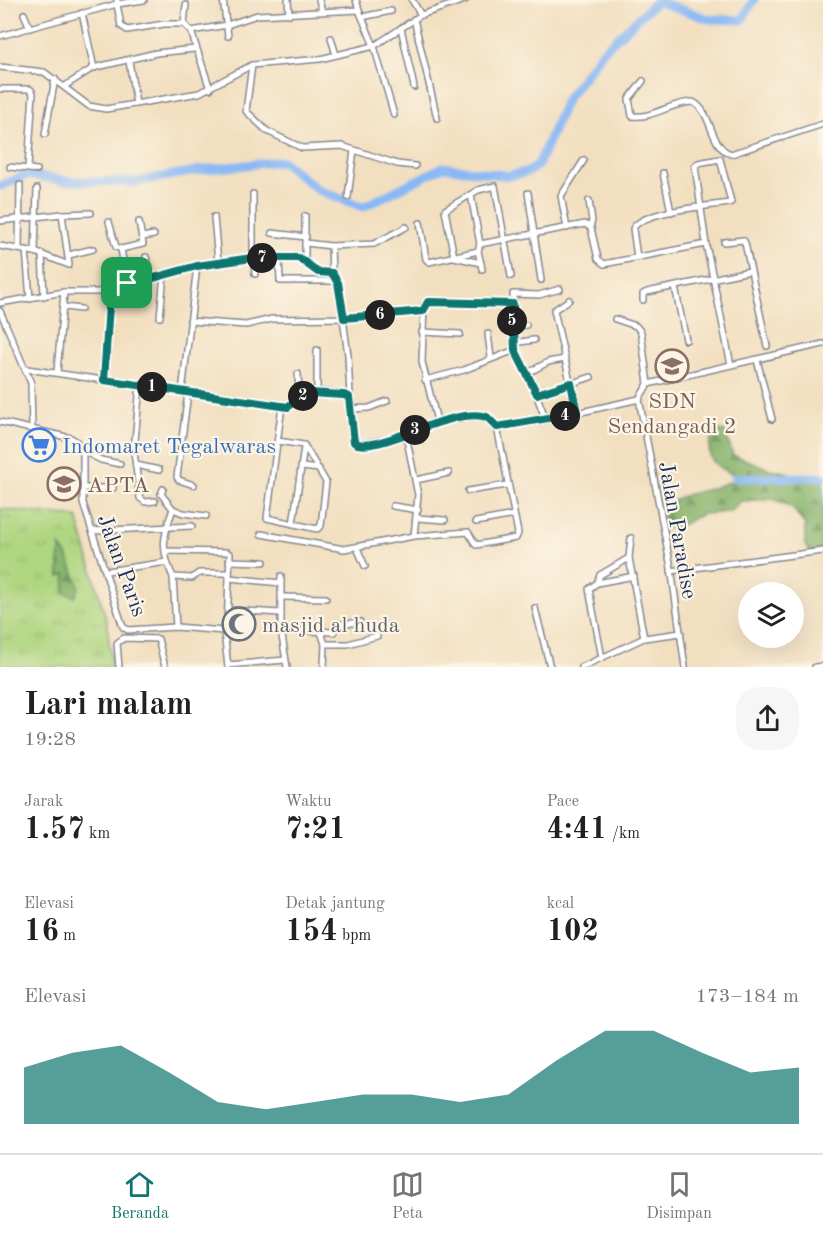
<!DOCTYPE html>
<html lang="id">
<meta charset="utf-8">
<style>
:root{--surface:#fff;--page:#f6f6f6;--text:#202124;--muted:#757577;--line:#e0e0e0;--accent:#0f766e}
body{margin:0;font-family:"Old Standard TT",serif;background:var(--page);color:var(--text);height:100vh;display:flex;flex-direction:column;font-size:22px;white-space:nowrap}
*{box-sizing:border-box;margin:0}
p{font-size:20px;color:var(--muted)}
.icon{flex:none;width:33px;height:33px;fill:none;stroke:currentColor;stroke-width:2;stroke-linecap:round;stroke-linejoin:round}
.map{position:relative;height:667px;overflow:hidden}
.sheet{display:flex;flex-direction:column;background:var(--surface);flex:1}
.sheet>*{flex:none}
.tools{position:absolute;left:738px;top:582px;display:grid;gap:12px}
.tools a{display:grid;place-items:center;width:66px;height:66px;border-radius:50%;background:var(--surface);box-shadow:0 6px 24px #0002;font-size:30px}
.pin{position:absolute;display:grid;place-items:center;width:51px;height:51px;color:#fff;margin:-26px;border-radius:12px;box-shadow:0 3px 9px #0006}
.km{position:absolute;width:30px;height:30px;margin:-15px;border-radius:50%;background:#222;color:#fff;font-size:16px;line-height:30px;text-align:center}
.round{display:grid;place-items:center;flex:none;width:63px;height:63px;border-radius:24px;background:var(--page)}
.summary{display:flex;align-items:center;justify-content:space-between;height:102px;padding:0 24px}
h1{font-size:33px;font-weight:700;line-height:45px}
.figures{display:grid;grid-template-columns:repeat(3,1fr);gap:9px;height:102px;padding:6px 24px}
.figures div{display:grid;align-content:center}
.figures b{font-size:30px;font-weight:700}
.figures small{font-size:16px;font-weight:400}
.figures p{font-size:16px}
.chart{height:168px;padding:12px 24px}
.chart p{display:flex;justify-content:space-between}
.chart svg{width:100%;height:108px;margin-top:6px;fill:var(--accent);opacity:.7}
.menu{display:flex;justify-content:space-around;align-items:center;height:84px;border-top:2px solid var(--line);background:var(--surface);font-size:16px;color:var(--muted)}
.menu a{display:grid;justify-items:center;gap:3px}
.menu .current{color:var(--accent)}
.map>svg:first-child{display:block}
.grass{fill:url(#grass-tufts);stroke:#64826e;stroke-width:1.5}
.forest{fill:url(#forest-firs);stroke:#527266;stroke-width:1.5}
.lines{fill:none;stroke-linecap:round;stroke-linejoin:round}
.river{stroke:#89b8f4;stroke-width:9}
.minor-casing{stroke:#86878f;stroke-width:8}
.minor{stroke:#fff;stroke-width:5}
.route-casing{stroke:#fff;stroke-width:12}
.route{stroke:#0f766e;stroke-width:8}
.labels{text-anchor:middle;stroke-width:4.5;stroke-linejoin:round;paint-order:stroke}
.education-label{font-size:22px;fill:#785e54;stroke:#fcf5e5}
.shop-label{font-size:22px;fill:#366cbe;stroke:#fcf5e5;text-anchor:start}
.street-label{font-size:22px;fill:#1b2f5e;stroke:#fcf5e5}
.worship-label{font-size:22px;fill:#5b616d;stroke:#fcf5e5;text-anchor:start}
</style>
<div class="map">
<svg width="823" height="667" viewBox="0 0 823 667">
<defs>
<pattern id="grass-tufts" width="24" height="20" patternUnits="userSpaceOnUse" patternTransform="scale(1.5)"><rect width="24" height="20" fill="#aed57f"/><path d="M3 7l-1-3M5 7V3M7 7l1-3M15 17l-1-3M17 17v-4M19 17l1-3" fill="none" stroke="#95b770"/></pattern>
<pattern id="forest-firs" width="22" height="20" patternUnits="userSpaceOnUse" patternTransform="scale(1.5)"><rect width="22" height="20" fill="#8ab66e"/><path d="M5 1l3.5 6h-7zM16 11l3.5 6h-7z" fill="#70945e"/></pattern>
</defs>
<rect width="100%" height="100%" fill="#fcf5e5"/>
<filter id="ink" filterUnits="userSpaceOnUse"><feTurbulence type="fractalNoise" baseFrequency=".0167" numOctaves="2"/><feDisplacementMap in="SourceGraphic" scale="12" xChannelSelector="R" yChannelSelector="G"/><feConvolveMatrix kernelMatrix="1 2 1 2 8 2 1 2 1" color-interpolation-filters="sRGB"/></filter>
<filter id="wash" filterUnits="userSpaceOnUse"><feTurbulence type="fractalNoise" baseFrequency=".008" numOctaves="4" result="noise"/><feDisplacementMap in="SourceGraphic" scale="24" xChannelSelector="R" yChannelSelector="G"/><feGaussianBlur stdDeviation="1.35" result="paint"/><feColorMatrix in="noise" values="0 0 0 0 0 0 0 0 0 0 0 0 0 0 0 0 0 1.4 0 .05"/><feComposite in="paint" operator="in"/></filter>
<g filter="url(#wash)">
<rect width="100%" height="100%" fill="#f2dfc0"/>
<polygon class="grass" points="0,509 77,517 107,623 112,667 0,667"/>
<g class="forest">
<path d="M714 429 725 432 733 455 769 469 823 480V550L810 552 805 545V525L792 507 773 499 741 501 729 512 702 514 676 528H663V510C676 496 688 494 706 490 718 487 730 481 742 478 716 467 701 462 714 429Z"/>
<polygon points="60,546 67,555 79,587 75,597 64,592 66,574 59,577"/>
</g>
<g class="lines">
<g class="river">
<polyline points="0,186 27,175 67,181 135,182 201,170 282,161 318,190 363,207 443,167 509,176 530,171 538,165 567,98 605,49 657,1 709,19 742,20 754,0"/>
<polyline points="735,478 823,477"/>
</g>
</g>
</g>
<g filter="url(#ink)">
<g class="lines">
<g class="minor-casing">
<g id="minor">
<polyline points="117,0 117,4 144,0"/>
<polyline points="223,0 228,36"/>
<polyline points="288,0 289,14"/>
<polyline points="319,0 322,11"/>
<polyline points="356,0 359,10"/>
<polyline points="412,0 421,15"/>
<polyline points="82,13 94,68"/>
<polyline points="24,14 30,28"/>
<polyline points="362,17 391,11"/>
<polyline points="414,19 437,118"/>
<polyline points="184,24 186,5"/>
<polyline points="401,28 414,87"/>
<polyline points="191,31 210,89"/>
<polyline points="0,36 117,4 121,26 127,30 164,24 184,24 191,31 227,25 257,15 359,10 374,46 394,115"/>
<polyline points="331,38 336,55"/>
<polyline points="129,61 136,104"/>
<polyline points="252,65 246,111 267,131 302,148 342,146 397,164 415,166"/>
<polyline points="0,67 44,72 89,106 106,109 199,93 252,65 320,59 374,46 421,15 465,0"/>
<path d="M643 81 629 99 632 116C652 119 672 102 693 102 713 112 709 147 731 154L823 124"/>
<polyline points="65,86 93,68 156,53 195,49"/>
<polyline points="0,89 30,89 33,93 28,168"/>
<polyline points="45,134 55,79"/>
<polyline points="10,167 37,170"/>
<polyline points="663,173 671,212"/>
<polyline points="528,193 541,280"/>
<polyline points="471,195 480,244"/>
<polyline points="348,197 354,150"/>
<polyline points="589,201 592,221 590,227"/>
<polyline points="305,216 305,262"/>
<polyline points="214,217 218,262"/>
<polyline points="0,221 62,214"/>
<polyline points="109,222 116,247 121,249 127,283"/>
<polyline points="420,223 426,259 429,262 478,251 480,244 585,224 591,228 598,259 604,264 706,244 731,365"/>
<polyline points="567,228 561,196 584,160"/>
<polyline points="272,233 306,237"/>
<polyline points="142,237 154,235"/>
<polyline points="724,242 743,240 745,243 767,346"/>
<polyline points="306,243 331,246 374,244 406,227"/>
<polyline points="0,246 35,252 69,265 62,214 91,213"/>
<polyline points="331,246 332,273"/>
<polyline points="19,248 20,185"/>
<polyline points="121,249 143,244 139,222"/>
<polyline points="26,250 30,299"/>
<polyline points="478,251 482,269"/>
<polyline points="35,252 37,189"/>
<polyline points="42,254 44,296"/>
<polyline points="69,255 93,249"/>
<polyline points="146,257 151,277"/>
<path d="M637 257 633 229C640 211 710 206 729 203L731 202 720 159 698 163 695 166 706 244"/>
<polyline points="253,258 253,194"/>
<polyline points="254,258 255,274"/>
<polyline points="279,258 280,281 337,281"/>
<polyline points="481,263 454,257 445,210 478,190 495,186 511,276"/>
<polyline points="675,287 686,340"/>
<polyline points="569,300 554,310 577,413"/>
<polyline points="643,300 643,294 647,292 750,271"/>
<polyline points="0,303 64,292 98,292 197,266 237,260 299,258 318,272 332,273 338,283 348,355 352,436 358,445 406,435 437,421 482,415 497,427 546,420 639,399"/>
<polyline points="64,307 81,309"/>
<polyline points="0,311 31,383 32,429"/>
<polyline points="160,317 164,274"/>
<polyline points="615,319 636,326 641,332 648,384"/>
<polyline points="190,321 246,325 272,319 344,318 423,311"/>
<polyline points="512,327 526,325"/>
<polyline points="422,332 460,334"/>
<polyline points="488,334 491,358"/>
<polyline points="513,343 534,340"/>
<polyline points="757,360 772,419"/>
<path d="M27 369 288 407C293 405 294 400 299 397 312 388 334 392 349 397"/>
<polyline points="57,372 64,292"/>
<polyline points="528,373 548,362 565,359"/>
<polyline points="298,374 299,397"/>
<polyline points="104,380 110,289"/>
<polyline points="425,380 464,370 515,350"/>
<polyline points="140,385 134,452 140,498 145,502 155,501"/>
<polyline points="182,392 197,266"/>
<polyline points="317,392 317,350"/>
<polyline points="188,393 177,477 179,480 194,485"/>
<polyline points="537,395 591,377"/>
<polyline points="639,399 671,568 685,667"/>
<polyline points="639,399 648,384 823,344"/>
<polyline points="349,409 369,408 387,401"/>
<polyline points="546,420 528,373 515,350 513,294 539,295 560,289"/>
<polyline points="437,421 422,362 424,305 428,302 513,304"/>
<polyline points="0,422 71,438 76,441 83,451 83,503 123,627 128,630 176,627 224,631"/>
<polyline points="406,435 418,495 414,536"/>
<polyline points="278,441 304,445 326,482 321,526 317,529 267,518 282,406"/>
<polyline points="83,451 101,460 120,464"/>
<polyline points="136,465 159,470"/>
<polyline points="302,467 319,469"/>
<polyline points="416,480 449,473"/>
<polyline points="83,488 113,488"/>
<path d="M163 489 161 494 173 509C163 536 160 549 173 577"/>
<polyline points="468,491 507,485"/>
<polyline points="393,506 418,510"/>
<polyline points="173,509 183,513 206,516"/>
<polyline points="417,518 445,520"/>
<polyline points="476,522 514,515"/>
<polyline points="293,524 304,447"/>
<polyline points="92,531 192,526"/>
<polyline points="261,534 344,549 414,536 468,532 476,545 516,538 518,533 497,427"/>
<polyline points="631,538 629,558 644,638"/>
<polyline points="357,548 365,566"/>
<polyline points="166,551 227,552"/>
<polyline points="229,561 264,562"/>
<polyline points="107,571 167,562"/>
<polyline points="671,571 823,551"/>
<polyline points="281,576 281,613"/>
<polyline points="229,578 281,583"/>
<polyline points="597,583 600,575 629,558"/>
<polyline points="282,597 326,598"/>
<polyline points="535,608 550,667"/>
<polyline points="228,610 281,613 281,630 287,667"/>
<polyline points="176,627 173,577 192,578 199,573 229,573"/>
<polyline points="281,630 334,632 336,625 360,622"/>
<polyline points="224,631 227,625 230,554"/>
<polyline points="224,631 228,667"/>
<polyline points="321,632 325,644 324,667"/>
<polyline points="325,644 348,644 377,636"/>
<polyline points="602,658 589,589 597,583 634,576"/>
<polyline points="228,665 285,660"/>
<polyline points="119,667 117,643 124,638 158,639 165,667"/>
<polyline points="582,667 644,638 681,633"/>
<polyline points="815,667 823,666"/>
</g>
</g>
<use href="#minor" class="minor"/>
</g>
</g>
<g class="lines" filter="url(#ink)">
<g class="route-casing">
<path id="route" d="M252 258H299L318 272 332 273 338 283 344 318 423 311 428 302 513 304 515 350 537 394 571 383 577 413 497 427 487 417C453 405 373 457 354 442L349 397 344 395 310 393 299 397 288 407 104 380 110 290 197 266Z"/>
</g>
<use href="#route" class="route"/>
</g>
<defs>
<g id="school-ring" transform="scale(1.725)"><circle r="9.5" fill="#fcf5e5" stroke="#8d6e63" stroke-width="1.5"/><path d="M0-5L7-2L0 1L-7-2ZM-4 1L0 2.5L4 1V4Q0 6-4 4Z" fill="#8d6e63"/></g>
<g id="supermarket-ring" transform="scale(1.725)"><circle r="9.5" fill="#fcf5e5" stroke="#3f7fe0" stroke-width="1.5"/><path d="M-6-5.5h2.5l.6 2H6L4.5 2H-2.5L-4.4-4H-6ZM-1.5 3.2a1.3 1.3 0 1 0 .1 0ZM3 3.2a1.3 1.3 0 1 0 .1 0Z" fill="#3f7fe0"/></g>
<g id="university-ring" transform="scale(1.725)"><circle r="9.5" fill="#fcf5e5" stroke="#8d6e63" stroke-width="1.5"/><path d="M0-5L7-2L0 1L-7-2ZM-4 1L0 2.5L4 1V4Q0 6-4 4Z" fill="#8d6e63"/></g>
<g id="mosque-ring" transform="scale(1.725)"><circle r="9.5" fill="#fcf5e5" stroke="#6b7280" stroke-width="1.5"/><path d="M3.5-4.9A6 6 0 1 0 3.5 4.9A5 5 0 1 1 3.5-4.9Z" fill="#6b7280"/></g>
</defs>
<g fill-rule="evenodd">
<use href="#school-ring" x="672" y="366"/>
<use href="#supermarket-ring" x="39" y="445"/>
<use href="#university-ring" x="64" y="484"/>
<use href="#mosque-ring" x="239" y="624"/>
</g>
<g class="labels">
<g class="education-label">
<text x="672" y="408">SDN<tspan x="672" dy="25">Sendangadi 2</tspan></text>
<text x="87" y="492" text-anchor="start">APTA</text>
</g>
<g class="shop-label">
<text x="62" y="453">Indomaret Tegalwaras</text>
</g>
<g class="street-label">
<text transform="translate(679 530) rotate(80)" y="8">Jalan Paradise</text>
<text transform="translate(123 565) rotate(70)" y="8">Jalan Paris</text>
</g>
<g class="worship-label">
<text x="262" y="632">masjid al huda</text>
</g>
</g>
</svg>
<div class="tools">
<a><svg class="icon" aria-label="layers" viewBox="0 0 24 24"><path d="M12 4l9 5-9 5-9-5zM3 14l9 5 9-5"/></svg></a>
</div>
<div class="pin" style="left:127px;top:283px;background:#1e9e55"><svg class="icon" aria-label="arrive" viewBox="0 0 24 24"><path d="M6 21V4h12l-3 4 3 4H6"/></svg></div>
<b class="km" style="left:152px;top:387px">1</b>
<b class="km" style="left:303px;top:396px">2</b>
<b class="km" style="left:415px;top:430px">3</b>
<b class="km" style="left:565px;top:416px">4</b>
<b class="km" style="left:512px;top:321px">5</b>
<b class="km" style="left:380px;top:315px">6</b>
<b class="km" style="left:262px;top:258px">7</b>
</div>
<section class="sheet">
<div class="summary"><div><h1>Lari malam</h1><p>19:28</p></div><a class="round"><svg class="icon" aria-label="share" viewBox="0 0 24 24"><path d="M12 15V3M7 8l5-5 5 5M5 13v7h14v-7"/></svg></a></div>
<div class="figures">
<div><p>Jarak</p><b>1.57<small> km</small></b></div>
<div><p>Waktu</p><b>7:21</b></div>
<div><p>Pace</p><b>4:41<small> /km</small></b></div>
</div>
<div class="figures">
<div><p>Elevasi</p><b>16<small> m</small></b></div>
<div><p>Detak jantung</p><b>154<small> bpm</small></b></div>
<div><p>kcal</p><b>102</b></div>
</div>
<div class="chart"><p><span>Elevasi</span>173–184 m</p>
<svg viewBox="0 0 160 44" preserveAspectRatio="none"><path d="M0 44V21L10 15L20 12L30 23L40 35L50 38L60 35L70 32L80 32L90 35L100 32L110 18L120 6L130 6L140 15L150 23L160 21V44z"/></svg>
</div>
</section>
<nav class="menu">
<a class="current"><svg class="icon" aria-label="home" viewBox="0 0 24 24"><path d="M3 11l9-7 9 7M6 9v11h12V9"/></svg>Beranda</a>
<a><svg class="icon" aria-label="map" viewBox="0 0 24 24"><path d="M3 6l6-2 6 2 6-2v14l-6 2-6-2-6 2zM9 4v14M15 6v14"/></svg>Peta</a>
<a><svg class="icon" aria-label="saved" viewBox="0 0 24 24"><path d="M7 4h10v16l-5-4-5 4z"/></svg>Disimpan</a>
</nav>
